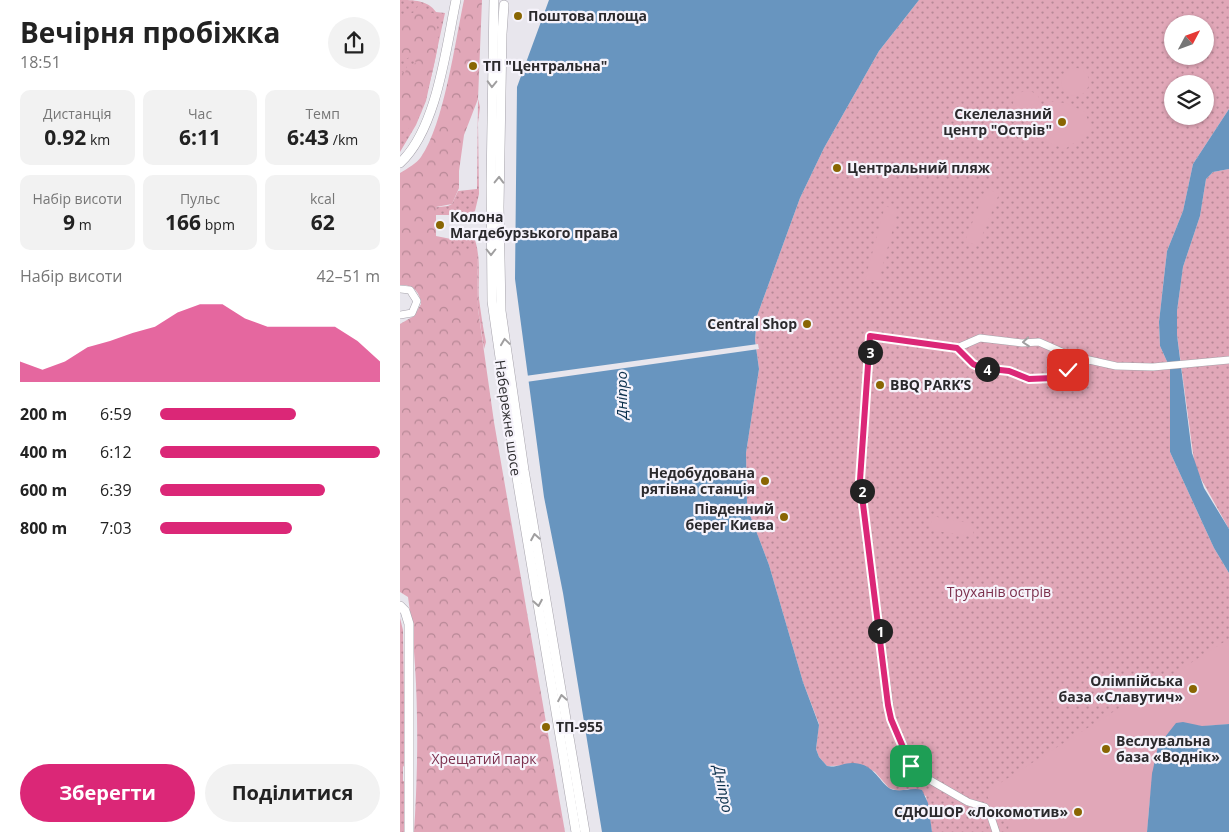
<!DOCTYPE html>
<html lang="uk">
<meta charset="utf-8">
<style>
:root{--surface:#fff;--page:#f2f2f2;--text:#222;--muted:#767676;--accent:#db2777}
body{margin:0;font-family:"Open Sans",sans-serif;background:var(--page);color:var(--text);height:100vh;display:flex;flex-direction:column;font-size:19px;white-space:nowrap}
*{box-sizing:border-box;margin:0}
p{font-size:16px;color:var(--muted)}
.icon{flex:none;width:28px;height:28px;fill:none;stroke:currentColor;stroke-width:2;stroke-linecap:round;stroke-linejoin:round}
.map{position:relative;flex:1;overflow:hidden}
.drawer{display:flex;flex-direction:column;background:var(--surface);width:400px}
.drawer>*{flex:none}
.needle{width:32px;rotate:49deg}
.buttons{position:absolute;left:764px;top:15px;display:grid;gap:10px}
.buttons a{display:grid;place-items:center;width:50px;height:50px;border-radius:50%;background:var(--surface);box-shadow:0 1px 4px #0004;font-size:25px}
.pin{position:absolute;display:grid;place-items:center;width:42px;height:42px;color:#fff;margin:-21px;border-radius:10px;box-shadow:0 2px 8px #0006}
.km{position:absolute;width:25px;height:25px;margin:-12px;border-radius:50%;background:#222;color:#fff;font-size:14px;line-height:25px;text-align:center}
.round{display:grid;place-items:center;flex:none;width:52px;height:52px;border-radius:26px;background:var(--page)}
.head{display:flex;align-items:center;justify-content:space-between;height:85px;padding:0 20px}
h1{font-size:28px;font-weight:700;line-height:38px}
.figures{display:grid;grid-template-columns:repeat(3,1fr);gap:8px;height:85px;padding:5px 20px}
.figures div{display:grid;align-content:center;border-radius:10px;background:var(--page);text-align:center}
.figures b{font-size:21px;font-weight:700}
.figures small{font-size:14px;font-weight:400}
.figures p{font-size:14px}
.chart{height:140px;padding:10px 20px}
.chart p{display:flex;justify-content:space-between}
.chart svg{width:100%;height:90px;margin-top:5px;fill:var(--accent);opacity:.7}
.primary-button{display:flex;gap:10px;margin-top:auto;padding:10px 20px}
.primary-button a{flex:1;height:58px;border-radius:30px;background:var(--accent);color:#fff;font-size:20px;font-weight:700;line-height:58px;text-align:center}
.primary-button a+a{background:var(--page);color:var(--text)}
ul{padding:0 20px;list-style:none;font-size:16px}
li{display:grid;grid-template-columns:80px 60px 1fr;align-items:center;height:38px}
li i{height:12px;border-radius:6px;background:var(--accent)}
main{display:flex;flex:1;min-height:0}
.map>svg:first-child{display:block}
.grass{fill:url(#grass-dots);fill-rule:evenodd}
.forest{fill:url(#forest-crowns)}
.garden{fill:#e1a7b8}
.water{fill:#6895bf}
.pier{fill:#e8e6ed}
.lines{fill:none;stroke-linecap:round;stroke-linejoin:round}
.minor-casing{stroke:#a6a3ab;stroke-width:8}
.major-casing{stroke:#a6a3ab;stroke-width:10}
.minor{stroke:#fff;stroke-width:7}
.major{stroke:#fff;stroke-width:9}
.oneway{stroke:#a09fa0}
.route-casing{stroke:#fff;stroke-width:10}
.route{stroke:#db2777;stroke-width:6}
.poi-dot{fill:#896603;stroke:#f6f3fb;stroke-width:2}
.labels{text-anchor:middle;stroke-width:4.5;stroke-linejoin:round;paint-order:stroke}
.poi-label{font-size:14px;font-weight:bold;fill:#2b2a2d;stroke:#f6f3fb;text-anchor:start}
.street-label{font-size:14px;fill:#2b2a2d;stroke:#f6f3fb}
.park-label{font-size:14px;fill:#7c304d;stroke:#f6f3fb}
.water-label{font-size:15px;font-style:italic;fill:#0d314d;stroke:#f6f3fb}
</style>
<main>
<section class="drawer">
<div class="head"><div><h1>Вечірня пробіжка</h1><p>18:51</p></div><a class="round"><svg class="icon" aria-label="share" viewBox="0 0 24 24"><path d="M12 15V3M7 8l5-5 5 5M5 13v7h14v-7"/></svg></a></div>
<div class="figures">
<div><p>Дистанція</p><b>0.92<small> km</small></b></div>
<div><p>Час</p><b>6:11</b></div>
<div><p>Темп</p><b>6:43<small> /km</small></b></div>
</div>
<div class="figures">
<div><p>Набір висоти</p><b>9<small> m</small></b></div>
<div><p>Пульс</p><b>166<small> bpm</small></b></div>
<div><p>kcal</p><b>62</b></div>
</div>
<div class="chart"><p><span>Набір висоти</span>42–51 m</p>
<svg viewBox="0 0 160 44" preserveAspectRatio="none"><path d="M0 44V34L10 38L20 34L30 27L40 24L50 20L60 17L70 10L80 6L90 6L100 13L110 17L120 17L130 17L140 17L150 24L160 34V44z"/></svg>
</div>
<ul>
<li><b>200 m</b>6:59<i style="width:62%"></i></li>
<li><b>400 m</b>6:12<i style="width:100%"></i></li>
<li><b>600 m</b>6:39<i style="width:75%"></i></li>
<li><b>800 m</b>7:03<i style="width:60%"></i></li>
</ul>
<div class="primary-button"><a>Зберегти</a><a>Поділитися</a></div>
</section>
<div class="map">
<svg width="829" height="832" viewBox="0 0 829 832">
<defs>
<pattern id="grass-dots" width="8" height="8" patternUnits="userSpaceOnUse" patternTransform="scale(1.25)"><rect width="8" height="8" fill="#e1a7b8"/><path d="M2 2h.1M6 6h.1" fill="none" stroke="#b78896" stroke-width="1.8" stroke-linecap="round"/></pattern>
<pattern id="forest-crowns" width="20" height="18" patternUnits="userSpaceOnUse" patternTransform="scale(1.25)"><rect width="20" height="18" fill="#e1a7b8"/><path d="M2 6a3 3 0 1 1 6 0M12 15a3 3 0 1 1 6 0" fill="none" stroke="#b78896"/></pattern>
</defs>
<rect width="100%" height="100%" fill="#e8e6ed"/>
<g class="grass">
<path d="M0 0C13 0 28 0 36 12L45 13 26 101 16 125 0 152Z"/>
<path d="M519 0H829V109L793 164 783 211 767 251 759 322 760 346 770 368V452L814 548 829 573V724L802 726 777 723 758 746 748 811 747 832H532L526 796 508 789 499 791 489 788 475 772 462 765 427 766 419 757 416 749 419 724 403 682 369 565 347 507 346 453 359 369 355 340 357 316 400 198 424 148 479 51ZM772 24H805V56H772ZM772 84H805V116H772Z"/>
<polygon points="78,99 80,107 78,123 79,194 75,211 67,219 63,220 62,215 35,215 12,210 48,206 52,204 58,191 77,189"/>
<polygon points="829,169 829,529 795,468 777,335 777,311 783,267 800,216 806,179 813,172"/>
<path d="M63 229C85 232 77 283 79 299 81 314 83 328 86 342L84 349 78 309 77 250H49L51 233 62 236Z"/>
<polygon points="0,618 3,630 5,764 3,767 3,781 7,782 4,832 0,832"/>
</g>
<g class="forest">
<path d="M64 0H82L78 99 64 135 59 171V188L52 204 36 207V236L51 239 50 250H77L78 309 94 422 165 832H14C19 757 19 671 8 597L0 592V324L14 316 21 304C20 292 13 284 0 285V173C8 168 16 164 21 157 44 124 55 42 64 0Z"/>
<path d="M19 5H22L27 13H33C37 21 38 31 38 39 39 51 24 107 18 119 14 126 8 130 0 132V71L5 73 7 66 16 63 13 56 0 61V16L7 12 13 13Z"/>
</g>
<g class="garden">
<circle cx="675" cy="82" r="14"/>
<circle cx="627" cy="105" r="14"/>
<polygon points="646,101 666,103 685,112 692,131 665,149 629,135"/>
<polygon points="586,188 599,194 578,246 565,241"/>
<polygon points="485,206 498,210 478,283 465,280"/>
<polygon points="532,516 574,524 573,537 530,530"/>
<polygon points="824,642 829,642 829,724 802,726 777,723 758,746 752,774 747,832 608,832 610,813 592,806 587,795 597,785"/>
</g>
<g class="water">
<path d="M149 0H519L479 51 424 148 400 198 357 316 355 340 359 369 346 453 347 507 369 565 403 682 419 725 416 749 419 757 427 766C437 768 445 762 454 763 475 764 480 784 491 789 501 793 512 787 522 790L528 803 532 832H202L163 593 144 497 115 279 117 87Z"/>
<polygon points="829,109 829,169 813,172 806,179 800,216 783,267 777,311 777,335 792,453 804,488 829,529 829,573 814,548 770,452 770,368 760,346 759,322 767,251 783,211 793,164"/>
<polygon points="783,722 802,726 829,724 829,832 747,832 752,774 758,746 776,723"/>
</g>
<polygon class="pier" points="358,344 359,349 126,382 125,376"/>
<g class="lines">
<g class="minor-casing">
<g id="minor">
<polyline points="0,289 10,290 17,301 12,313 0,315"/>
<polyline points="557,348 573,364 582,368 609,371 629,379 653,377 688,361"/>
<polyline points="596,832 590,814 585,807 568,802 516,772 491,719 460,480 470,336 557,348 580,338 622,343 639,342 671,356 716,366 753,367 829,360"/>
</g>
</g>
<g class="major-casing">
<g id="major">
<polyline points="94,0 91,185 92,301 118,484 176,832"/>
<polyline points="104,5 102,34 99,207 101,311 124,470 185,832"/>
<path d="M0 163C37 129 46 48 56 0"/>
<polyline points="0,606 5,611 9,624 9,832"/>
</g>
</g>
<use href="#minor" class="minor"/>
<use href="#major" class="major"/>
</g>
<defs><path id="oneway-chevron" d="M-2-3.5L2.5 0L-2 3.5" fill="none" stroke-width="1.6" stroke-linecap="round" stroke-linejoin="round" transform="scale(1.25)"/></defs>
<g class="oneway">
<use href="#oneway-chevron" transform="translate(92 84) rotate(91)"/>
<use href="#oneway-chevron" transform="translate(99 180) rotate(-89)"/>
<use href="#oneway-chevron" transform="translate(91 252) rotate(90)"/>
<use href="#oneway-chevron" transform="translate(105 342) rotate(-98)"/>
<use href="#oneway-chevron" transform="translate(626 342) rotate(175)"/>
<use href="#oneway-chevron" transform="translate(135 537) rotate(-100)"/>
<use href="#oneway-chevron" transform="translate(138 603) rotate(80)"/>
<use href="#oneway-chevron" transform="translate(162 698) rotate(-100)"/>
</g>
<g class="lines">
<g class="route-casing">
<polyline id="route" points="511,766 491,719 488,705 460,480 470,336 557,348 573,364 582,368 609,371 629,379 653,378 668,370"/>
</g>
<use href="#route" class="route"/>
</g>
<g class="poi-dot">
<circle cx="118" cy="16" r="5"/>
<circle cx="73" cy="66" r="5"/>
<circle cx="662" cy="122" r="5"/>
<circle cx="437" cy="168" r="5"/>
<circle cx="40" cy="225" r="5"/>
<circle cx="407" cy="324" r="5"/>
<circle cx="480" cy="385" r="5"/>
<circle cx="365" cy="481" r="5"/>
<circle cx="384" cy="517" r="5"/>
<circle cx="793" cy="689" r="5"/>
<circle cx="146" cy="727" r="5"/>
<circle cx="706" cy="749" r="5"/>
<circle cx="678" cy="812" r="5"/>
</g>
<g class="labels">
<g class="poi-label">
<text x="128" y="21">Поштова площа</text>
<text x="83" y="71">ТП "Центральна"</text>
<text x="652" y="119" text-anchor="end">Скелелазний<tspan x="652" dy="16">центр "Острів"</tspan></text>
<text x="447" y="173">Центральний пляж</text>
<text x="50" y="222">Колона<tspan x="50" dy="16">Магдебурзького права</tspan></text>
<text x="397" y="329" text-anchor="end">Central Shop</text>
<text x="490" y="390">BBQ PARK’S</text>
<text x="355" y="478" text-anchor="end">Недобудована<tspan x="355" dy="16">рятівна станція</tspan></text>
<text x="374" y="514" text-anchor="end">Південний<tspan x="374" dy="16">берег Києва</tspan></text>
<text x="783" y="686" text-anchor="end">Олімпійська<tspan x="783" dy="16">база «Славутич»</tspan></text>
<text x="156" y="732">ТП-955</text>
<text x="716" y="746">Веслувальна<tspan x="716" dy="16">база «Воднік»</tspan></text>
<text x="668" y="817" text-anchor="end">СДЮШОР «Локомотив»</text>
</g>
<g class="street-label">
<text transform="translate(108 418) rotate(82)" y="5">Набережне шосе</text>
</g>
<g class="park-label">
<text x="599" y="597">Труханів острів</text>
<text x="84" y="764">Хрещатий парк</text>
</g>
<g class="water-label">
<text transform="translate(222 395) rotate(-90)" y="5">Дніпро</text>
<text transform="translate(323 789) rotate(79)" y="5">Дніпро</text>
</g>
</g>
</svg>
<div class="buttons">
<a><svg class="needle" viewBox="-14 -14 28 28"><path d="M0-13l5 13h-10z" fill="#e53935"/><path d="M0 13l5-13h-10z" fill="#767676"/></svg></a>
<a><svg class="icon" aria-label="layers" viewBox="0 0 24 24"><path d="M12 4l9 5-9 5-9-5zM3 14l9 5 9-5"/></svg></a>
</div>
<div class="pin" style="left:511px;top:766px;background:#1e9e55"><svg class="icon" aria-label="arrive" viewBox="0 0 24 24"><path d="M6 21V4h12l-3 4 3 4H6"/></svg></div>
<div class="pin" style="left:668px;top:370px;background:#d93025"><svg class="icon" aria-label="check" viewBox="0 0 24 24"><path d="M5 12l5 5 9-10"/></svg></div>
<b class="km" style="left:480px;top:631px">1</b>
<b class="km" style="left:462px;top:491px">2</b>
<b class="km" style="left:470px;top:352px">3</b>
<b class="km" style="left:587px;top:369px">4</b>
</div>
</main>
